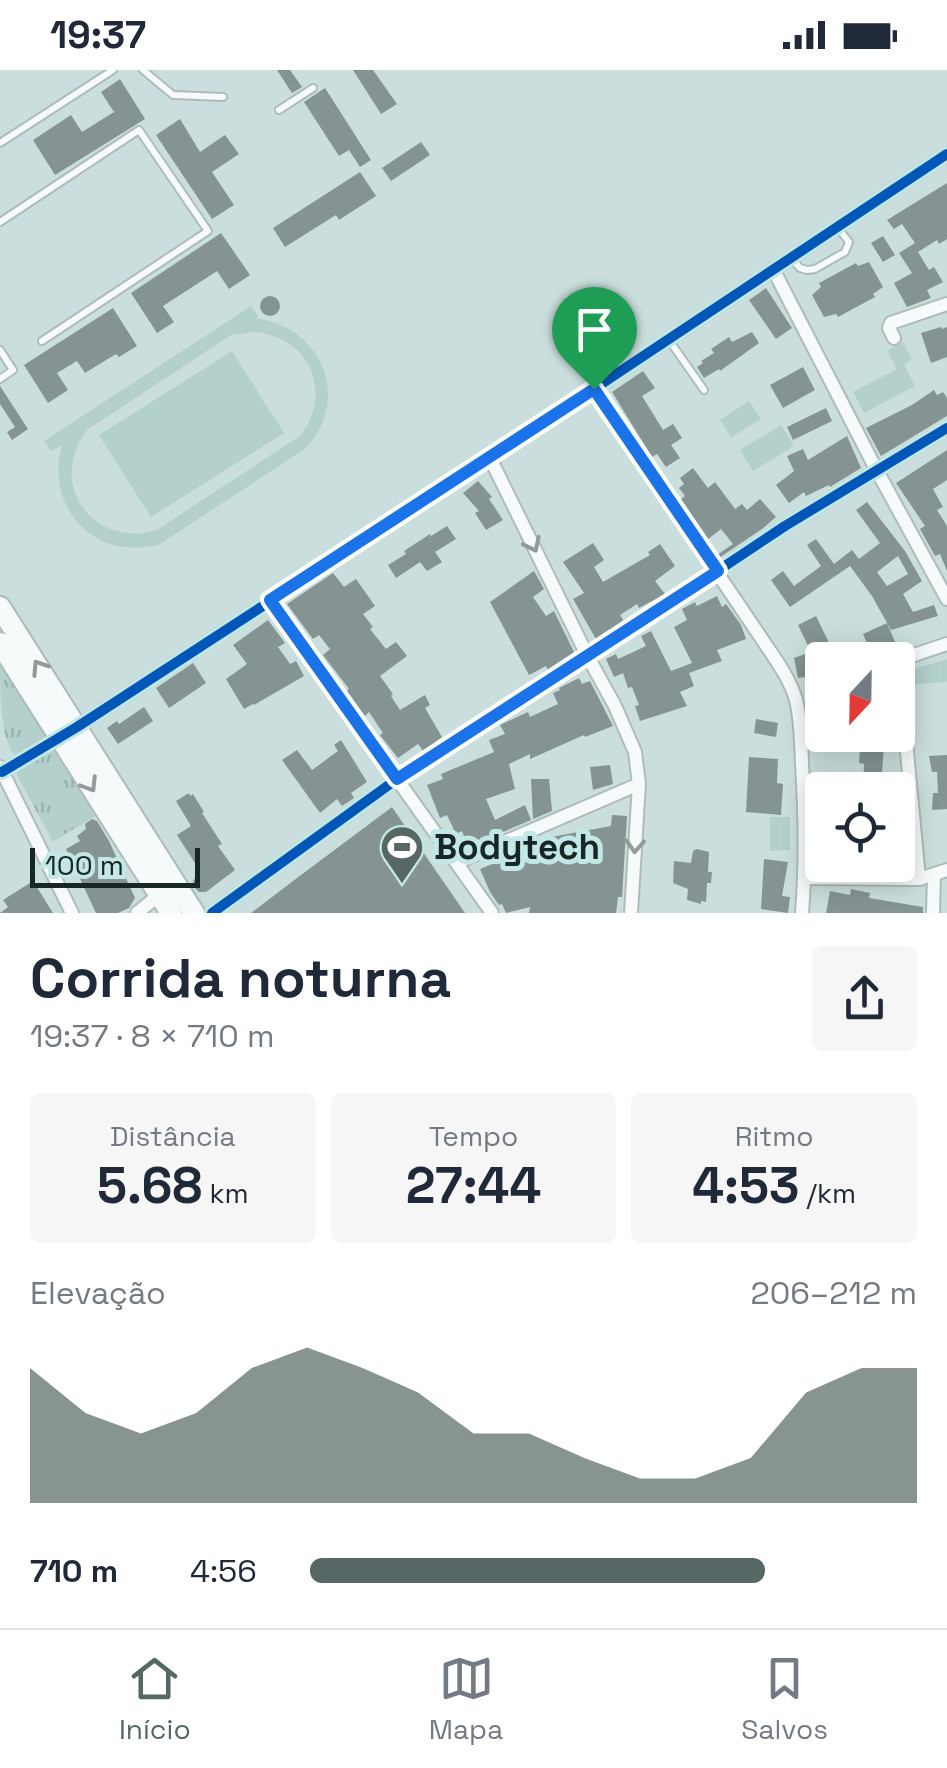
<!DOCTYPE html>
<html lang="pt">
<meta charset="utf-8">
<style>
:root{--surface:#fff;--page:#f6f6f7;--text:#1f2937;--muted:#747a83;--line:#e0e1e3;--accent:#566765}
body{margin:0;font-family:"Space Grotesk",sans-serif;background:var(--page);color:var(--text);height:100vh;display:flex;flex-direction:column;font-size:38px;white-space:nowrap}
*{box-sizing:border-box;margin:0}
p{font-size:32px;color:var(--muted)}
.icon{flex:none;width:55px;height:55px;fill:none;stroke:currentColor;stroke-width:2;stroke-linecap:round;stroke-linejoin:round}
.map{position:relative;height:843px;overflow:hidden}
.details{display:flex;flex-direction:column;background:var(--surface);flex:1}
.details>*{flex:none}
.needle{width:65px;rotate:202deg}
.fabs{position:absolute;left:805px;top:572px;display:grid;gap:20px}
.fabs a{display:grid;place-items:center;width:110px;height:110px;border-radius:10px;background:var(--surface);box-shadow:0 5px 25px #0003;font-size:50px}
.scale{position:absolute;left:30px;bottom:25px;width:170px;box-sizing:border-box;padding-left:10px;border:5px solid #182625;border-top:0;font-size:28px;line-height:35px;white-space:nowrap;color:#182625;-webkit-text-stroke:8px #c2e7e4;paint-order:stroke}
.pin{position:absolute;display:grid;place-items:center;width:85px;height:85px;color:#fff;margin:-102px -42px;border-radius:50% 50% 50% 0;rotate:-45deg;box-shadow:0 0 10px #0007}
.pin .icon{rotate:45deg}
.round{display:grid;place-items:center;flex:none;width:105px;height:105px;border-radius:10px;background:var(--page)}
.head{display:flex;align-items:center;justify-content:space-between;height:170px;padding:0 30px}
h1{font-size:55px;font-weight:700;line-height:75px}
.figures{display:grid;grid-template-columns:repeat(3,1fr);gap:15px;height:170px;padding:10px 30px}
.figures div{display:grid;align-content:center;border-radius:10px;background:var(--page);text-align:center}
.figures b{font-size:50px;font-weight:700}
.figures small{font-size:28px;font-weight:400}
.figures p{font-size:28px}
.chart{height:280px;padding:20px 30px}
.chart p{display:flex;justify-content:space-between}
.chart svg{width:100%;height:180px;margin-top:10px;fill:var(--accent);opacity:.7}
ul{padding:0 30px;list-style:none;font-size:32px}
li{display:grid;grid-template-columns:160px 120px 1fr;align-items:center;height:75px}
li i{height:25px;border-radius:12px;background:var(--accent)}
.status{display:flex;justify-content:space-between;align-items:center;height:70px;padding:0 50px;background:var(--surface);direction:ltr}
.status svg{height:28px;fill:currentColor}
.menu{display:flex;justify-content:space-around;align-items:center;height:140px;border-top:2px solid var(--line);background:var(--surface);font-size:28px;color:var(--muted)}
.menu a{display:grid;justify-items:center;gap:5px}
.menu .current{color:var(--accent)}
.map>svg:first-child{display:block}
.grass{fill:#b3d0cd;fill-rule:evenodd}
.park{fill:url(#park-tufts)}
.building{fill:#859493;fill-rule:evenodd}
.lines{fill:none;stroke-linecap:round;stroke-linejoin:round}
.lane-casing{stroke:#adbcbb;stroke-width:10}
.street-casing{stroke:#adbcbb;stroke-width:16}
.primary-casing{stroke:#adbcbb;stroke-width:24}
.lane{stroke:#f7fafa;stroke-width:6}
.street{stroke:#f7fafa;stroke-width:12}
.primary{stroke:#f7fafa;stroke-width:20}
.cycleway-casing{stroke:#c2e7e4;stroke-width:16}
.cycleway{stroke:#0057b8;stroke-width:10}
.oneway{stroke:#939b9a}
.route-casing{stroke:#fff;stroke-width:20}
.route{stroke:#1a73e8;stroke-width:12}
.labels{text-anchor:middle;stroke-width:10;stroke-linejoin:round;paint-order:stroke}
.poi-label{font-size:35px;font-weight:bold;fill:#182625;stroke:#c2e7e4;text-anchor:start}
</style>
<div class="status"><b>19:37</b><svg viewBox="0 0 49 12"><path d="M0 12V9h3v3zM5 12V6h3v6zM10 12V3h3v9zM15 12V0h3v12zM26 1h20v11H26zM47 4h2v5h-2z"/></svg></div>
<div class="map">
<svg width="947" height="843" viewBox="0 0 947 843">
<defs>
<pattern id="park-tufts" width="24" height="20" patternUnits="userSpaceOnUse" patternTransform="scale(2.5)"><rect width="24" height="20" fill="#b3d0cd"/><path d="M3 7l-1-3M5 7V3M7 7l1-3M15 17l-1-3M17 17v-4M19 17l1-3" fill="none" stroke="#99b2b0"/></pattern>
</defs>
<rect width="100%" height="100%" fill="#cadfdd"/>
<g class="grass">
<path d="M251 236 258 246 256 248C322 257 352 328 306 378L160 474C96 493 44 438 62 375L51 381 44 371ZM253 262C308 266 334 320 301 365L157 460C93 479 46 414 87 360L231 265Z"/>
<polygon points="903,272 912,289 904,295 915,316 864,343 853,322 897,299 887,281"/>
<polygon points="232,281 284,363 151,447 99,365"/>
<polygon points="749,331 761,349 731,367 720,350"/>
<polygon points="781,355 794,376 753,401 740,380"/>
<polygon points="947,589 947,612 915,614 914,599"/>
<polygon points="770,747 790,747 790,780 770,781"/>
</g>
<g class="park">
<path d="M0 594 46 665 44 669 15 685C0 670 0 620 0 594Z"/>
<polygon points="58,677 100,743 53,772 16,703"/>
</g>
<g class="building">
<polygon points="277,0 290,0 302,17 292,23"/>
<polygon points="353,0 373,0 397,34 381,44"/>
<polygon points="120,9 145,49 55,105 33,70 71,45 82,62 114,42 101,22"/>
<polygon points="325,18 371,90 360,97 349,80 339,86 304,32"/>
<polygon points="180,49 200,82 225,65 239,84 212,102 234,135 212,149 156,65"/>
<polygon points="421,72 430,85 391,111 382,98"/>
<polygon points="360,102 376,126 339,150 336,145 285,177 273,158"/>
<polygon points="947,113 947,169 939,174 937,170 918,182 929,200 934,197 943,212 927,220 931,228 907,237 894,213 912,203 899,183 915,173 902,154 894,159 887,150"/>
<polygon points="221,163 250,205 229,219 217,201 163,236 174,252 157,263 131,223"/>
<polygon points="883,166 895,185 883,192 871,173"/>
<polygon points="869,192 883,217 873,224 875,227 838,247 836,244 824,247 812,225 821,217 819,213 856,193 858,196"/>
<polygon points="766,218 792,258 776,269 749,230"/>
<circle cx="270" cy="236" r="10"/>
<polygon points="113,238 137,276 119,287 116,284 85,303 77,291 57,303 68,320 48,333 24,295"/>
<polygon points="941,257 942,259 947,257 947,287 931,293 921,263"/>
<polygon points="752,262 759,273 720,301 719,299 704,308 697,297 703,293 701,291 714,283 711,279 729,267 732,272"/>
<polygon points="803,297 815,320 783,338 770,315"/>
<polygon points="643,301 655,318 642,326 663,360 673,354 682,368 671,375 680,388 666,397 657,384 652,387 612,322"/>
<polygon points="0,316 28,359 12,370 7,362 15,357 0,334"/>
<polygon points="934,320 937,325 943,322 947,328 947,346 881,386 866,358 912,335"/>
<polygon points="826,338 832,351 793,370 787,357"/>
<polygon points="847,366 861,398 830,417 829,415 806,426 804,422 789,433 776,415 794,401 787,386 803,379 808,390"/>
<polygon points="947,380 947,410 933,419 943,437 937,440 947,456 947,501 940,484 935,486 920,459 925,456 896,413"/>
<polygon points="693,398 708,418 715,412 735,439 742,434 747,440 760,429 776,447 762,459 719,488 717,485 733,474 721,459 707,470 680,430 685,426 679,418 684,414 680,408"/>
<polygon points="478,411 492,427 489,429 503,450 486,460 475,443 479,441 463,423"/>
<path d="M867 432 905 481 922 511 903 524 913 542 934 535 938 546 891 560 872 526 850 496 790 537 771 510 783 501 794 516 821 496 807 475 816 469 834 494 852 480 859 489 880 473 856 440ZM898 486 908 504 887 516 877 502Z"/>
<polygon points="447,456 456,469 435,482 442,492 427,501 420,492 396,508 388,495 406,484 404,481 430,464 431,466"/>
<polygon points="593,473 604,490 594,497 603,512 650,485 648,482 660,474 675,496 655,511 665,524 639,538 637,534 620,545 624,551 596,569 573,529 584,523 563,492"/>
<polygon points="534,501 544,519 533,527 546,546 554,541 574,582 548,600 546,596 529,605 490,532"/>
<polygon points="333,503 344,517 356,509 375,536 363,544 373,557 370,559 386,579 396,572 407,586 380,606 393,624 391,626 400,640 425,625 430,635 425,638 442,667 423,681 418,674 398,688 380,665 383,663 369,642 365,646 347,621 349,619 323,585 330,579 319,565 313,569 287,534"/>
<polygon points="717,526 722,537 726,534 741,555 746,569 717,580 722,591 689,603 694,616 680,622 687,636 640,651 635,636 639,635 632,617 628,618 623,603 614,607 606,589 616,584 618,589 646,576 641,566 651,561 671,601 692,593 674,557 687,550 682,539 695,532 697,536"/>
<polygon points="816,546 834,583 835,590 822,590 822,636 818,636 812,606 798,608 794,588 811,582 798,555"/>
<polygon points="268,550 285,573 278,577 290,594 296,591 304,606 254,635 253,634 244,639 226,609 247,594 233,575"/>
<polygon points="887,553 898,579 874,589 863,564"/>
<polygon points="193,593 206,613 169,638 156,618"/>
<polygon points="579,608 582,614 590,611 613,656 585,667 584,665 530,689 530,684 509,694 515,719 486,729 495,750 525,735 531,750 468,777 462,761 456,764 447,745 440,748 427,715 443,709 441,704 494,682 489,670 505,664 500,655 528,642 530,647 558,634 553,623 560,620 559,618"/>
<polygon points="144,637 153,651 118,674 107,658 117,651 119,654"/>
<polygon points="756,649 778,653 776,667 754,663"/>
<polygon points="861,665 889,665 888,676 884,676 882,702 895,702 895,720 863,720 864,694 859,693"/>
<polygon points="341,670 367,712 351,723 354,728 342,736 337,729 320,743 282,690 297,680 312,700 338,681 334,675"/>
<polygon points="947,685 947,739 932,740 933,723 938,723 937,702 932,702 929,686"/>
<polygon points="749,687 778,689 777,713 783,714 781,745 746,742"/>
<polygon points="610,695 613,714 593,720 590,697"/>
<polygon points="531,709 549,709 552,741 533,749"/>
<polygon points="189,723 190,726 193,724 204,742 202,743 222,774 218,776 235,800 206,822 199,822 194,817 193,811 200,801 177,765 191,756 176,731"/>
<polygon points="392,737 465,843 251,843 297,808"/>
<polygon points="612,745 627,746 622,827 618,827 616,843 529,843 530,837 506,843 502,834 499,835 490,822 480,799 522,782 520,776 535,770 611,756"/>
<polygon points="92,749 97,751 109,771 135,828 129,838 118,843 96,843 66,779 80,771 77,766 86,759 85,754"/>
<polygon points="697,779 709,782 708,802 712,802 711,813 707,813 706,832 701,831 701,834 687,830 688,819 673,813 674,791 691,793 693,781"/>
<polygon points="764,789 788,792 782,826 790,827 788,843 761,839"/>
<polygon points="33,811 53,843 0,843 8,837 3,830"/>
<polygon points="851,819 870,823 869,828 923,837 923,843 826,843 830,821 850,825"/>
</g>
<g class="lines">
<g class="lane-casing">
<g id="lane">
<polyline points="143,0 173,25 223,27"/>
<polyline points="279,40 313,18"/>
<polyline points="0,73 113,0"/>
<polyline points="0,152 139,60 208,161 42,271"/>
<polyline points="791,188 800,198 807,200 815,199 845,182 849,172 838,158"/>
<polyline points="669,270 704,320"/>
<polyline points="0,280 13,300 0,309"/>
</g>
</g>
<g class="street-casing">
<g id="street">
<polyline points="773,199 876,399 947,529"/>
<polyline points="894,268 889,258 891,253 947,234"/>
<path d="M593 319 770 581C780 596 791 612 796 630 801 650 801 672 802 693 805 743 806 793 802 843"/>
<polyline points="490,388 588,587 615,636 635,682 639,714 631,843"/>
<polyline points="270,530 492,843"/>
<polyline points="0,697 72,843"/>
<polyline points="2,702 77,657 490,388 947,84"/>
<polyline points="458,792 639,714"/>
<polyline points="805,808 919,809 947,800"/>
<polyline points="919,809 899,597 905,588 947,574"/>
<polyline points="137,843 159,825"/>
<polyline points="212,843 397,709 588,587 785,456 947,358"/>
<polyline points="933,843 934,805"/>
</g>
</g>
<g class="primary-casing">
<g id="primary">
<polyline points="0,537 194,843"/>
<polyline points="0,573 171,843"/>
</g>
</g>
<use href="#lane" class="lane"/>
<use href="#street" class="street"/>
<use href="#primary" class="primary"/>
<g class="cycleway-casing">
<g id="cycleway">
<polyline points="2,702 77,657 490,388 947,84"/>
<polyline points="212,843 397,709 588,587 785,456 947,358"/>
</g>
</g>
<use href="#cycleway" class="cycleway"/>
</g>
<defs><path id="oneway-chevron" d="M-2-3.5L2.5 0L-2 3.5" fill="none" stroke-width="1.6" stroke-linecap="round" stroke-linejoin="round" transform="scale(2.5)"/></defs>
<g class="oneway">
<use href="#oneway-chevron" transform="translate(533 475) rotate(64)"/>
<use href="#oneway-chevron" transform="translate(39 597) rotate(-123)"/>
<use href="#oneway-chevron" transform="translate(90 715) rotate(58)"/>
<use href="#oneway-chevron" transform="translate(635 776) rotate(93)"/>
</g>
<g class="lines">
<g class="route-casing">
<polygon id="route" points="594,319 718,501 397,709 270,530"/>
</g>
<use href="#route" class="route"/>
</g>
<defs>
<g id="stadium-pin" transform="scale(2.25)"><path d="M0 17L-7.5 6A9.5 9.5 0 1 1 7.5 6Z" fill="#566765" stroke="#c2e7e4"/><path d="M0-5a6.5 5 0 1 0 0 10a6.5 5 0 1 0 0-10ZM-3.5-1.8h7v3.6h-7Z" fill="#fff"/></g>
</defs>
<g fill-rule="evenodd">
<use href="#stadium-pin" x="402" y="777"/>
</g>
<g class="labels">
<g class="poi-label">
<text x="434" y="789">Bodytech</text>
</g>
</g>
</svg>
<div class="fabs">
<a><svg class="needle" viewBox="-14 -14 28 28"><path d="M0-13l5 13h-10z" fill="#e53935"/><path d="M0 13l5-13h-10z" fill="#747a83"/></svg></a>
<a><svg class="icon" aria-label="locate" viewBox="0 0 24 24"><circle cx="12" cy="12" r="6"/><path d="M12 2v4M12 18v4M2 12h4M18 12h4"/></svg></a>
</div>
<div class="scale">100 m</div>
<div class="pin" style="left:594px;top:319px;background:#1e9e55"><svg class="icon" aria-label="arrive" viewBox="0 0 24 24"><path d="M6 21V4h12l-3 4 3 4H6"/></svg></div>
</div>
<section class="details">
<div class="head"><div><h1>Corrida noturna</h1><p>19:37 · 8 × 710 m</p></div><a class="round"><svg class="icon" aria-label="share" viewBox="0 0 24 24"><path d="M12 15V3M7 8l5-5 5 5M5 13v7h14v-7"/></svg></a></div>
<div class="figures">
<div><p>Distância</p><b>5.68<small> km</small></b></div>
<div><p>Tempo</p><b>27:44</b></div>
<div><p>Ritmo</p><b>4:53<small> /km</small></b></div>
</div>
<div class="chart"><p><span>Elevação</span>206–212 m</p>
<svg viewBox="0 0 160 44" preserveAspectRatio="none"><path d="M0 44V11L10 22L20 27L30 22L40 11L50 6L60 11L70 17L80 27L90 27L100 33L110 38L120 38L130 33L140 17L150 11L160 11V44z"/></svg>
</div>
<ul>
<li><b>710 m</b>4:56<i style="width:75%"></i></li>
</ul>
</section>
<nav class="menu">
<a class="current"><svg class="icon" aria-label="home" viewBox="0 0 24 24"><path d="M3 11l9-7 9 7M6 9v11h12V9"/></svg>Início</a>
<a><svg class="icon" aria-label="map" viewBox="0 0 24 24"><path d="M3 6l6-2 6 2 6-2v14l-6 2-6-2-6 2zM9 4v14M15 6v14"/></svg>Mapa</a>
<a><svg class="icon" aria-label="saved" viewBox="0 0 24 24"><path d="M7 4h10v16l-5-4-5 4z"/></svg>Salvos</a>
</nav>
